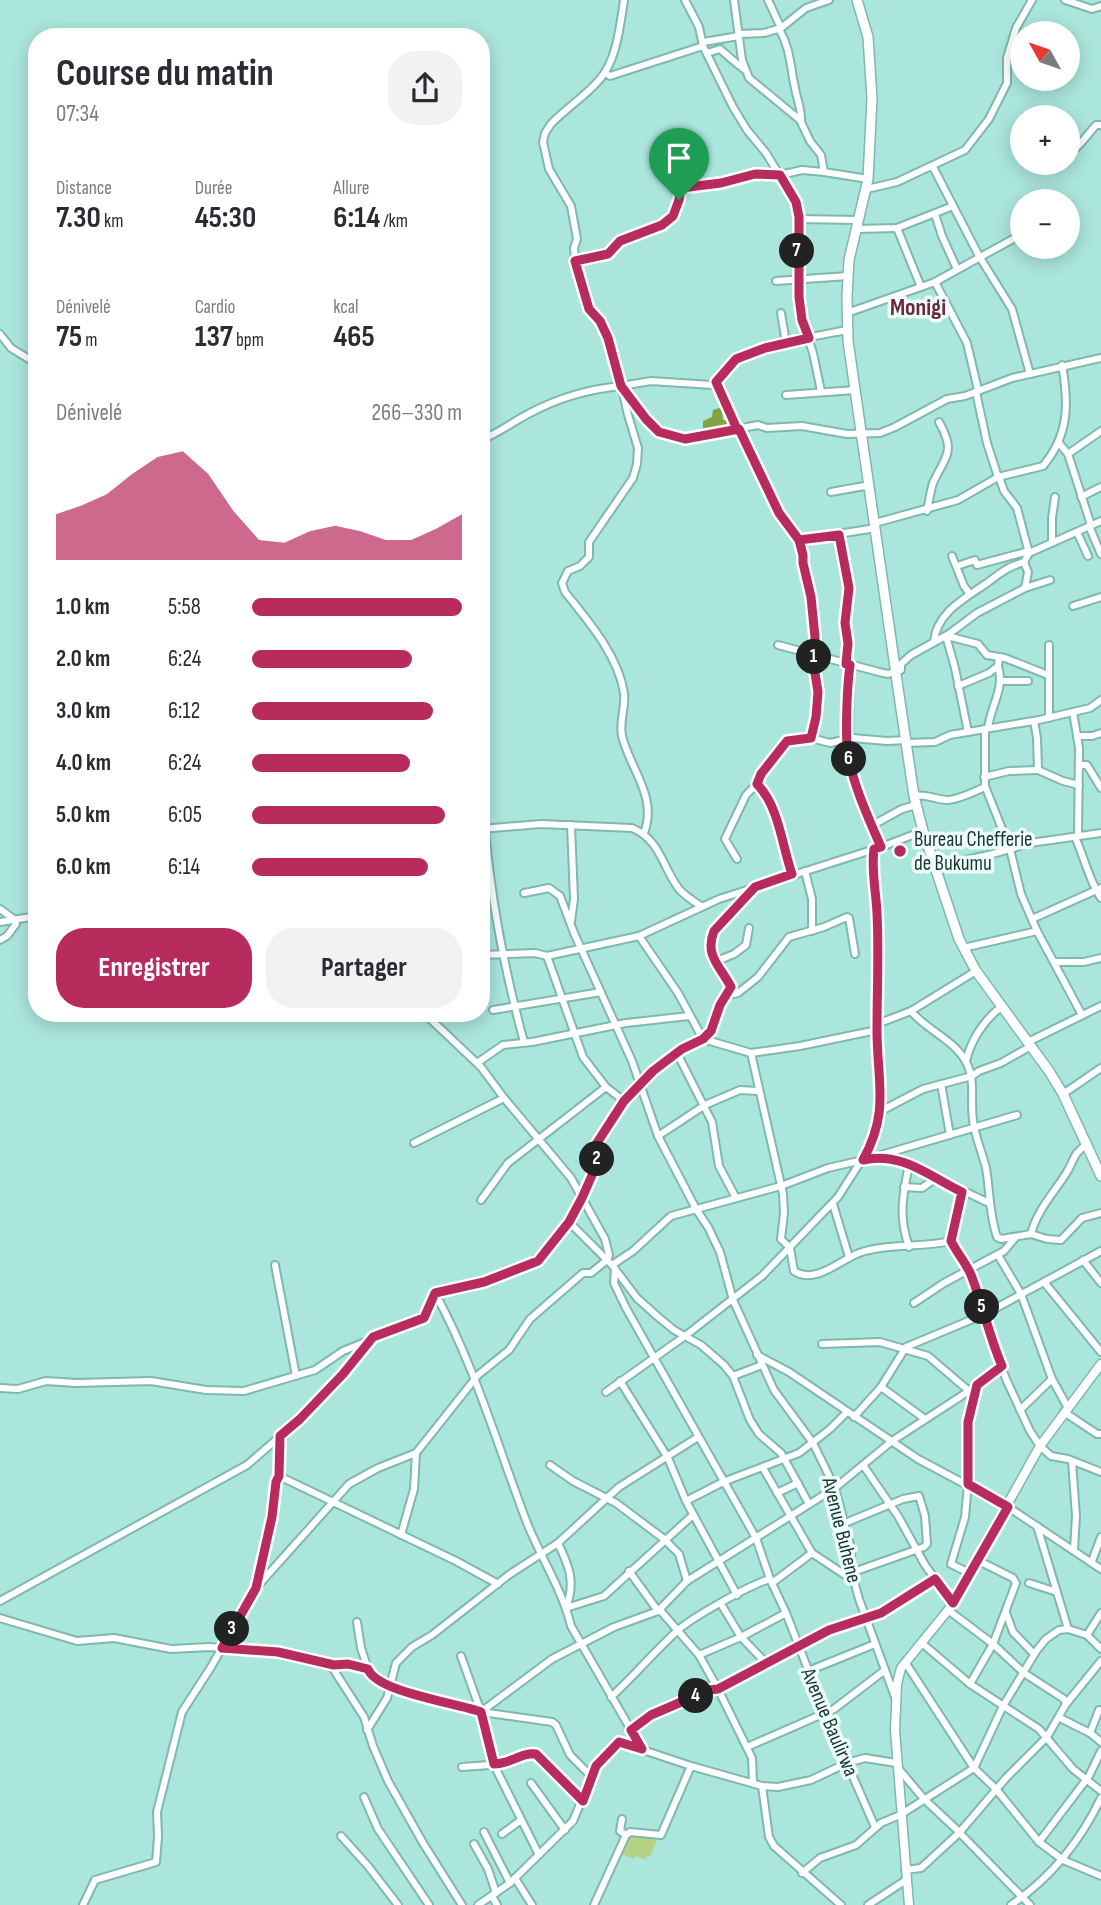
<!DOCTYPE html>
<html lang="fr">
<meta charset="utf-8">
<style>
:root{--surface:#fff;--page:#f2f2f3;--text:#2b2b33;--muted:#7c7c81;--accent:#b82b5d}
body{margin:0;font-family:"Sofia Sans Condensed",sans-serif;background:var(--page);color:var(--text);height:100vh;display:flex;flex-direction:column;font-size:26px;white-space:nowrap}
*{box-sizing:border-box;margin:0}
p{font-size:23px;color:var(--muted)}
.icon{flex:none;width:38px;height:38px;fill:none;stroke:currentColor;stroke-width:2;stroke-linecap:round;stroke-linejoin:round}
.map{position:relative;flex:1;overflow:hidden}
.panel{position:absolute;left:28px;top:28px;width:462px;height:994px;display:flex;flex-direction:column;background:var(--surface);border-radius:28px;box-shadow:0 4px 18px #0003}
.panel>*{flex:none}
.needle{width:46px;rotate:310deg}
.controls{position:absolute;left:1010px;top:21px;display:grid;gap:14px}
.controls a{display:grid;place-items:center;width:70px;height:70px;border-radius:50%;background:var(--surface);box-shadow:0 4px 18px #0003;font-size:35px}
.pin{position:absolute;display:grid;place-items:center;width:60px;height:60px;color:#fff;margin:-72px -30px;border-radius:50% 50% 50% 0;rotate:-45deg;box-shadow:0 0 7px #0007}
.pin .icon{rotate:45deg}
.km{position:absolute;width:35px;height:35px;margin:-18px;border-radius:50%;background:#222;color:#fff;font-size:19px;line-height:35px;text-align:center}
.round{display:grid;place-items:center;flex:none;width:74px;height:74px;border-radius:28px;background:var(--page)}
.headline{display:flex;align-items:center;justify-content:space-between;height:119px;padding:0 28px}
h1{font-size:38px;font-weight:700;line-height:52px}
.figures{display:grid;grid-template-columns:repeat(3,1fr);gap:10px;height:119px;padding:7px 28px}
.figures div{display:grid;align-content:center}
.figures b{font-size:30px;font-weight:700}
.figures small{font-size:19px;font-weight:400}
.figures p{font-size:19px}
.chart{height:196px;padding:14px 28px}
.chart p{display:flex;justify-content:space-between}
.chart svg{width:100%;height:126px;margin-top:7px;fill:var(--accent);opacity:.7}
.primary-button{display:flex;gap:14px;margin-top:auto;padding:14px 28px}
.primary-button a{flex:1;height:80px;border-radius:28px;background:var(--accent);color:#fff;font-size:28px;font-weight:700;line-height:80px;text-align:center}
.primary-button a+a{background:var(--page);color:var(--text)}
ul{padding:0 28px;list-style:none;font-size:23px}
li{display:grid;grid-template-columns:112px 84px 1fr;align-items:center;height:52px}
li i{height:18px;border-radius:9px;background:var(--accent)}
.map>svg:first-child{display:block}
.green{fill:#b5d182}
.forest{fill:#84a342}
.lines{fill:none;stroke-linecap:round;stroke-linejoin:round}
.minor-casing{stroke:#7eb8b0;stroke-width:10}
.major-casing{stroke:#7eb8b0;stroke-width:11}
.highway-casing{stroke:#7eb8b0;stroke-width:12}
.minor{stroke:#fff;stroke-width:6}
.major{stroke:#fff;stroke-width:8}
.highway{stroke:#fff;stroke-width:9}
.route-casing{stroke:#fff;stroke-width:14}
.route{stroke:#b82b5d;stroke-width:9}
.poi-dot{fill:#b82b5d;stroke:#edfefb;stroke-width:2.5}
.labels{text-anchor:middle;stroke-width:7;stroke-linejoin:round;paint-order:stroke}
.poi-label{font-size:21px;fill:#1d3532;stroke:#edfefb;text-anchor:start}
.street-label{font-size:21px;fill:#1d3532;stroke:#edfefb}
.quarter-label{font-size:24px;font-weight:bold;fill:#6e293e;stroke:#edfefb}
</style>
<div class="map">
<svg width="1101" height="1905" viewBox="0 0 1101 1905">
<rect width="100%" height="100%" fill="#abe6dd"/>
<polygon class="green" points="628,1835 657,1840 650,1856 647,1856 646,1860 636,1856 634,1859 622,1854"/>
<polygon class="forest" points="719,408 722,410 723,420 729,420 731,425 703,431 703,421 712,417 713,410"/>
<g class="lines">
<g class="minor-casing">
<g id="minor">
<path d="M624 0C620 26 617 59 600 79 586 96 566 108 551 124L545 133 543 142 549 169 571 206 577 239 574 248 575 261 581 282 589 309 600 322 616 362 628 415 638 448 637 464 633 478 589 542V557L580 566 568 571 562 583 565 592C588 621 618 655 624 693 626 706 619 720 622 736 630 769 658 797 644 833"/>
<polyline points="685,0 699,27 703,46 733,107 747,130 766,153 796,202 799,217 797,232 799,297 802,320 813,353 821,391"/>
<polyline points="734,0 742,60 749,78 800,120 810,141 821,155 824,172 868,179"/>
<polyline points="768,0 781,28"/>
<polyline points="1065,0 1092,9 1101,6"/>
<path d="M779 29C791 49 790 67 795 88 797 100 802 110 801 121"/>
<polyline points="740,34 764,33 781,28 806,8 829,0"/>
<polyline points="703,42 739,36"/>
<path d="M707 53 720 49C728 56 735 63 744 69"/>
<polyline points="605,73 610,76 703,46"/>
<polyline points="1068,155 1080,144 1096,125 1101,125"/>
<polyline points="933,167 979,256 1012,309 1030,374"/>
<polyline points="867,189 897,182 965,150 989,119 1007,83 1007,58 1016,28 1032,0"/>
<polyline points="935,214 942,236 957,269"/>
<polyline points="798,219 858,220"/>
<polyline points="897,228 921,287"/>
<polyline points="856,229 897,228 953,206"/>
<polyline points="575,261 608,254 620,241 662,225 673,217 681,188 721,183 755,174 780,175 802,170 824,172"/>
<polyline points="776,281 848,276"/>
<polyline points="935,282 967,343 978,390"/>
<polyline points="781,313 786,343"/>
<polyline points="847,313 935,282 1022,234"/>
<polyline points="0,334 11,348 37,364"/>
<polyline points="716,382 737,429"/>
<path d="M621 386 651 381 712 385C723 379 725 368 734 361 754 346 822 335 847 330"/>
<polyline points="976,392 987,443 998,477"/>
<polyline points="786,395 855,390"/>
<polyline points="739,429 779,513 799,540 803,555 803,563 811,597 815,637 815,673 818,692 816,717 811,738"/>
<path d="M481 440C499 433 514 421 530 413 558 398 590 389 621 386 638 411 653 434 685 439L758 425 767 428 802 426 847 434 880 433 895 427 947 399 965 396 1012 378 1101 358"/>
<polyline points="1059,443 1068,454 1091,525"/>
<polyline points="1068,454 1101,431"/>
<polyline points="831,492 870,485"/>
<polyline points="1081,497 1101,487"/>
<path d="M927 511C929 502 930 492 933 483 946 455 956 452 939 422"/>
<path d="M875 523 958 500 998 477 1043 466C1069 435 1069 404 1062 365"/>
<polyline points="1089,526 1101,554"/>
<polyline points="1077,532 1088,556"/>
<polyline points="839,535 849,588 845,623 847,643 846,664"/>
<polyline points="799,540 876,528"/>
<polyline points="1052,541 1052,518 1055,497"/>
<polyline points="1029,553 1101,521"/>
<polyline points="952,556 964,586 970,594"/>
<polyline points="1024,562 1028,572 1025,588"/>
<polyline points="957,566 975,560 977,565 1029,551"/>
<polyline points="1073,606 1101,597"/>
<polyline points="949,634 951,637 978,644 987,655 1005,658 1048,675"/>
<polyline points="946,636 955,668 968,732"/>
<path d="M934 642C936 613 965 598 987 583 1002 572 1005 568 1024 562L1029 553 1017 508 1004 491 999 477"/>
<polyline points="778,645 879,672 888,674 901,670 901,664 911,655 949,634 977,613 1025,588 1050,580"/>
<polyline points="1001,681 1028,681"/>
<polyline points="958,686 989,673 998,666 999,657"/>
<polyline points="1073,712 1079,748 1078,836"/>
<polyline points="1049,718 1049,645"/>
<polyline points="1034,721 1037,738 1038,770 1063,781 1079,785"/>
<path d="M988 728C991 705 1005 689 998 666"/>
<polyline points="985,729 985,786 1010,849 1021,894 1037,931 1082,1015"/>
<polyline points="1077,736 1092,736 1101,733"/>
<path d="M847 739C851 777 865 812 881 847"/>
<polyline points="849,739 850,665"/>
<polyline points="906,743 935,742 950,735 1039,720 1090,708 1101,700"/>
<polyline points="1080,765 1087,765 1101,788"/>
<polyline points="984,777 1009,771 1038,770"/>
<path d="M757 784C778 806 782 846 792 874"/>
<path d="M914 796C926 793 935 800 948 800 961 799 973 792 985 787"/>
<polyline points="571,825 574,899 571,921"/>
<polyline points="871,826 902,809 916,805"/>
<path d="M481 829 541 824 632 828C661 840 662 867 679 889 685 896 693 901 701 906"/>
<path d="M485 829C491 901 505 972 524 1042"/>
<path d="M1075 837C1084 856 1089 881 1101 898"/>
<polyline points="737,859 725,839 746,795 757,784 761,774 787,741 811,738 830,743 852,738 887,741 906,740"/>
<polyline points="935,866 989,855 1030,843 1101,833"/>
<polyline points="805,871 812,899 812,931"/>
<polyline points="524,893 549,888 560,896 574,933 632,1061 658,1136 696,1209 708,1227 720,1252 733,1300 774,1390 813,1443 835,1488 851,1549 852,1574 859,1599 895,1697"/>
<polyline points="0,909 15,920 16,924 7,936 0,940"/>
<polyline points="1032,919 1101,888"/>
<polyline points="0,922 37,916"/>
<polyline points="639,936 678,993 703,1039 751,1053 800,1046 877,1030"/>
<polyline points="963,948 1037,931"/>
<polyline points="481,955 535,953 547,956 639,936 719,899 884,846 923,831"/>
<polyline points="547,956 583,1057 606,1087"/>
<polyline points="714,962 734,954 746,945 749,928"/>
<polyline points="1054,962 1084,962 1101,958"/>
<polyline points="725,996 738,993 758,977 789,937 824,927 847,917 849,918 855,954"/>
<polyline points="493,1010 601,992"/>
<path d="M911 1011C926 1030 955 1040 966 1062 976 1080 970 1101 973 1120 975 1137 982 1152 986 1168 990 1191 989 1214 997 1237L1001 1239 1031 1234 1047 1239 1061 1240 1082 1218 1101 1213"/>
<polyline points="877,1024 911,1011 976,971"/>
<polyline points="1028,1042 1101,1006"/>
<polyline points="677,1053 712,1122 719,1166 736,1198"/>
<path d="M751 1053 783 1194 784 1213 781 1239 790 1248 794 1271C815 1285 840 1260 859 1253 888 1243 921 1248 951 1241"/>
<path d="M966 1061C971 1040 984 1020 1001 1007"/>
<polyline points="477,1063 503,1045 532,1042 626,1023 689,1016"/>
<polyline points="941,1084 950,1135"/>
<polyline points="1063,1094 1101,1068"/>
<polyline points="881,1111 923,1089 972,1076 979,1071 1001,1063 1031,1046"/>
<polyline points="658,1136 705,1105 740,1090 758,1091"/>
<polyline points="414,1143 504,1098"/>
<polyline points="881,1155 1017,1115"/>
<path d="M909 1164C903 1196 898 1215 909 1247"/>
<polyline points="904,1187 922,1188 936,1178"/>
<polyline points="962,1192 951,1241 971,1274 992,1343 1006,1379 1030,1431 1040,1446 1051,1456 1068,1459 1101,1472"/>
<polyline points="481,1200 508,1163 606,1087 624,1101"/>
<polyline points="833,1204 849,1257"/>
<polyline points="569,1222 612,1265 637,1298 657,1316 674,1330 701,1345 724,1365 733,1376 750,1420 759,1434 781,1453 809,1504"/>
<path d="M1031 1234C1037 1210 1054 1193 1067 1172 1075 1159 1072 1155 1086 1145"/>
<polyline points="998,1255 1021,1294 1052,1379 1068,1408"/>
<polyline points="1083,1260 1101,1283"/>
<polyline points="275,1265 296,1376"/>
<polyline points="612,1265 633,1251 671,1216 781,1186 828,1168 876,1157 896,1159 989,1203"/>
<polyline points="615,1269 614,1283 626,1308 756,1538 770,1579 786,1613 825,1713 875,1827"/>
<polyline points="1044,1282 1101,1352"/>
<polyline points="435,1293 484,1282 538,1261 569,1222 582,1198 597,1164 595,1146 624,1101 653,1071 677,1053 703,1039 711,1031 720,1005 731,987 713,960 713,934 755,887"/>
<path d="M435 1293C474 1364 498 1447 527 1523 541 1558 562 1589 571 1626L642 1749"/>
<polyline points="914,1303 944,1283 1004,1251 1015,1238"/>
<polyline points="822,1344 880,1342 928,1356 969,1391"/>
<polyline points="757,1355 789,1372 918,1459 1008,1507 1101,1569"/>
<polyline points="733,1376 762,1365"/>
<polyline points="620,1381 668,1458 686,1501 737,1595"/>
<polyline points="881,1387 925,1419"/>
<polyline points="0,1388 18,1389 46,1381 76,1383 151,1381 206,1390 244,1391 315,1370 343,1351 422,1319 426,1315 435,1293"/>
<polyline points="606,1392 685,1336 762,1276 838,1197 870,1147 881,1106 877,1035 877,911 872,859 874,849"/>
<polyline points="1020,1410 1052,1379"/>
<polyline points="1064,1412 1097,1434 1101,1434"/>
<polyline points="854,1417 881,1387 906,1347 985,1314 1101,1251"/>
<polyline points="280,1436 279,1476 456,1561 498,1584"/>
<polyline points="1072,1461 1076,1516 1074,1550"/>
<polyline points="550,1465 573,1481 616,1503 664,1539 679,1554 687,1581"/>
<polyline points="863,1465 898,1516 925,1565 953,1603"/>
<polyline points="763,1468 812,1553 845,1575 924,1547 927,1544 925,1516 919,1496 903,1499 845,1523"/>
<polyline points="777,1493 798,1483"/>
<polyline points="686,1501 723,1482 799,1453 830,1429 847,1412"/>
<polyline points="1037,1526 1068,1629"/>
<polyline points="401,1535 414,1489 416,1453"/>
<path d="M558 1543C569 1566 576 1582 566 1608"/>
<polyline points="1092,1561 1101,1537"/>
<polyline points="629,1571 658,1611"/>
<polyline points="969,1573 951,1564 965,1517 968,1484 968,1422 977,1386"/>
<polyline points="772,1583 812,1553"/>
<polyline points="1029,1583 1057,1592"/>
<polyline points="256,1587 272,1517 276,1482 279,1476"/>
<polyline points="0,1601 247,1465 300,1419 343,1374 372,1339"/>
<polyline points="721,1604 741,1637 767,1664"/>
<polyline points="566,1608 604,1596 693,1515"/>
<polyline points="659,1609 699,1655 718,1689 752,1758 753,1782"/>
<polyline points="948,1610 993,1644 1024,1673 1064,1699 1066,1704"/>
<polyline points="1006,1613 1013,1632 1034,1654"/>
<polyline points="0,1618 77,1641 114,1638 171,1649 209,1647 278,1652 334,1665 348,1664 368,1669"/>
<polyline points="357,1622 361,1648 370,1675 389,1686 481,1712 552,1722 556,1725 570,1755 591,1776"/>
<polyline points="1087,1635 1101,1613"/>
<polyline points="923,1644 970,1684 1039,1729 1073,1769 1101,1791"/>
<polyline points="699,1655 741,1637 786,1613"/>
<polyline points="461,1656 481,1712 497,1771 539,1855"/>
<polyline points="905,1662 974,1768 996,1789 1039,1842 1063,1860 1101,1876"/>
<polyline points="330,1664 364,1717 373,1746 388,1781 423,1843 462,1905"/>
<polyline points="808,1671 875,1644"/>
<polyline points="970,1684 993,1644 1016,1583 1013,1578 977,1560"/>
<path d="M611 1697C634 1676 653 1653 676 1632 689 1619 751 1584 770 1579"/>
<polyline points="481,1712 552,1659 614,1627 658,1611 687,1581 835,1488 892,1441 969,1391 1002,1366"/>
<polyline points="1060,1718 1090,1733 1101,1742"/>
<polyline points="367,1730 387,1698 396,1663 412,1647 432,1635 510,1574 558,1543 619,1487 698,1437"/>
<polyline points="631,1730 651,1715 709,1690 718,1689 829,1630 881,1613 935,1579"/>
<polyline points="1090,1733 1099,1710"/>
<polyline points="747,1747 834,1709 885,1670"/>
<polyline points="462,1767 503,1764 525,1755 536,1754 583,1801"/>
<polyline points="898,1768 924,1799 955,1828 1030,1905"/>
<polyline points="531,1783 565,1830"/>
<polyline points="762,1786 769,1837 774,1846 841,1905"/>
<polyline points="364,1797 378,1829 429,1905"/>
<polyline points="622,1819 620,1831 626,1835"/>
<polyline points="484,1832 510,1883"/>
<polyline points="502,1834 521,1820"/>
<polyline points="341,1836 368,1866 398,1905"/>
<polyline points="1039,1842 1089,1776 1101,1751"/>
<polyline points="474,1844 488,1869 496,1893"/>
<polyline points="905,1870 921,1868 959,1833 1006,1778 1047,1737 1066,1704 1101,1661"/>
<polyline points="802,1873 820,1858 856,1845 881,1823 900,1815 974,1768 1003,1706 1037,1650 1046,1639 1059,1630 1068,1629 1087,1635 1101,1649"/>
<polyline points="515,1878 532,1905"/>
<polyline points="492,1896 497,1905"/>
<polyline points="83,1905 95,1880 156,1862 158,1837 157,1812 182,1712 211,1667 256,1588 349,1484 378,1468 416,1453 478,1375 509,1350 530,1319 583,1273 591,1273 607,1260 609,1255 605,1239 571,1178 504,1098 481,1067 424,1013"/>
<polyline points="478,1905 510,1883 573,1821 596,1766 619,1742 691,1766 762,1786 778,1787 811,1780 847,1763 865,1758 896,1763"/>
<polyline points="594,1905 626,1835 630,1832 661,1835 691,1766"/>
<polyline points="868,1905 906,1880"/>
<path d="M1011 1905C1052 1877 1080 1842 1101 1798"/>
</g>
</g>
<g class="major-casing">
<polyline id="major" points="909,1905 895,1730 897,1684 901,1668 949,1609 1040,1446 1101,1364"/>
</g>
<g class="highway-casing">
<polyline id="highway" points="857,0 868,37 872,98 868,179 849,260 847,296 848,341 900,702 914,796 923,831 959,939 976,971 1049,1071 1063,1094 1101,1176"/>
</g>
<use href="#minor" class="minor"/>
<use href="#major" class="major"/>
<use href="#highway" class="highway"/>
</g>
<g class="lines">
<g class="route-casing">
<path id="route" d="M679 200 673 216 662 225 620 241 608 254 575 261 589 309 600 321 608 338 621 386 646 419 659 432 685 439 739 429 779 513 799 540 803 555V563L811 597 815 637V673L818 692 816 717 811 738 787 741 761 774 757 784C779 806 782 846 792 874L755 887 714 931C704 956 721 967 731 987L720 1005 711 1031 703 1039 682 1049 653 1071 624 1101 595 1146 597 1164 582 1198 569 1222 538 1261 484 1282 435 1293 424 1318 373 1337 343 1374 300 1419 280 1436 279 1476 276 1482 272 1517 256 1588 222 1648 278 1652 334 1665 348 1664 368 1669C376 1692 457 1703 481 1712L494 1764C510 1764 522 1752 536 1754L583 1801 596 1766 619 1742 642 1749 631 1730 651 1715 709 1690 718 1689 829 1630 881 1613 935 1579 953 1603 1008 1507 968 1484V1422L977 1385 1002 1366C989 1336 983 1305 971 1275 966 1263 957 1253 951 1241L962 1192C929 1176 901 1151 863 1160 890 1111 877 1082 877 1030 877 991 879 952 877 913 876 891 871 870 874 849L881 847C868 817 854 787 848 755 845 735 847 687 850 665L846 664 848 643 845 623 849 588 839 535 799 540 779 513 739 429H737L716 382 736 359 765 348 809 338 802 320 799 297V217L796 202 780 175 755 174 721 183 681 188 679 200"/>
</g>
<use href="#route" class="route"/>
</g>
<circle class="poi-dot" cx="900" cy="851" r="7"/>
<g class="labels">
<g class="poi-label">
<text x="914" y="846">Bureau Chefferie<tspan x="914" dy="24">de Bukumu</tspan></text>
</g>
<g class="street-label">
<text transform="translate(842 1530) rotate(76)" y="7">Avenue Buhene</text>
<text transform="translate(830 1722) rotate(67)" y="7">Avenue Baulirwa</text>
</g>
<g class="quarter-label">
<text x="918" y="315">Monigi</text>
</g>
</g>
</svg>
<div class="controls">
<a><svg class="needle" viewBox="-14 -14 28 28"><path d="M0-13l5 13h-10z" fill="#e53935"/><path d="M0 13l5-13h-10z" fill="#7c7c81"/></svg></a>
<a>+</a>
<a>−</a>
</div>
<div class="pin" style="left:679px;top:200px;background:#1e9e55"><svg class="icon" aria-label="arrive" viewBox="0 0 24 24"><path d="M6 21V4h12l-3 4 3 4H6"/></svg></div>
<b class="km" style="left:814px;top:657px">1</b>
<b class="km" style="left:597px;top:1159px">2</b>
<b class="km" style="left:232px;top:1629px">3</b>
<b class="km" style="left:696px;top:1696px">4</b>
<b class="km" style="left:982px;top:1307px">5</b>
<b class="km" style="left:849px;top:759px">6</b>
<b class="km" style="left:797px;top:251px">7</b>
<section class="panel">
<div class="headline"><div><h1>Course du matin</h1><p>07:34</p></div><a class="round"><svg class="icon" aria-label="share" viewBox="0 0 24 24"><path d="M12 15V3M7 8l5-5 5 5M5 13v7h14v-7"/></svg></a></div>
<div class="figures">
<div><p>Distance</p><b>7.30<small> km</small></b></div>
<div><p>Durée</p><b>45:30</b></div>
<div><p>Allure</p><b>6:14<small> /km</small></b></div>
</div>
<div class="figures">
<div><p>Dénivelé</p><b>75<small> m</small></b></div>
<div><p>Cardio</p><b>137<small> bpm</small></b></div>
<div><p>kcal</p><b>465</b></div>
</div>
<div class="chart"><p><span>Dénivelé</span>266–330 m</p>
<svg viewBox="0 0 160 44" preserveAspectRatio="none"><path d="M0 44V28L10 25L20 21L30 14L40 8L50 6L60 14L70 27L80 37L90 38L100 34L110 32L120 34L130 37L140 37L150 33L160 28V44z"/></svg>
</div>
<ul>
<li><b>1.0 km</b>5:58<i style="width:100%"></i></li>
<li><b>2.0 km</b>6:24<i style="width:76%"></i></li>
<li><b>3.0 km</b>6:12<i style="width:86%"></i></li>
<li><b>4.0 km</b>6:24<i style="width:75%"></i></li>
<li><b>5.0 km</b>6:05<i style="width:92%"></i></li>
<li><b>6.0 km</b>6:14<i style="width:84%"></i></li>
</ul>
<div class="primary-button"><a>Enregistrer</a><a>Partager</a></div>
</section>
</div>
